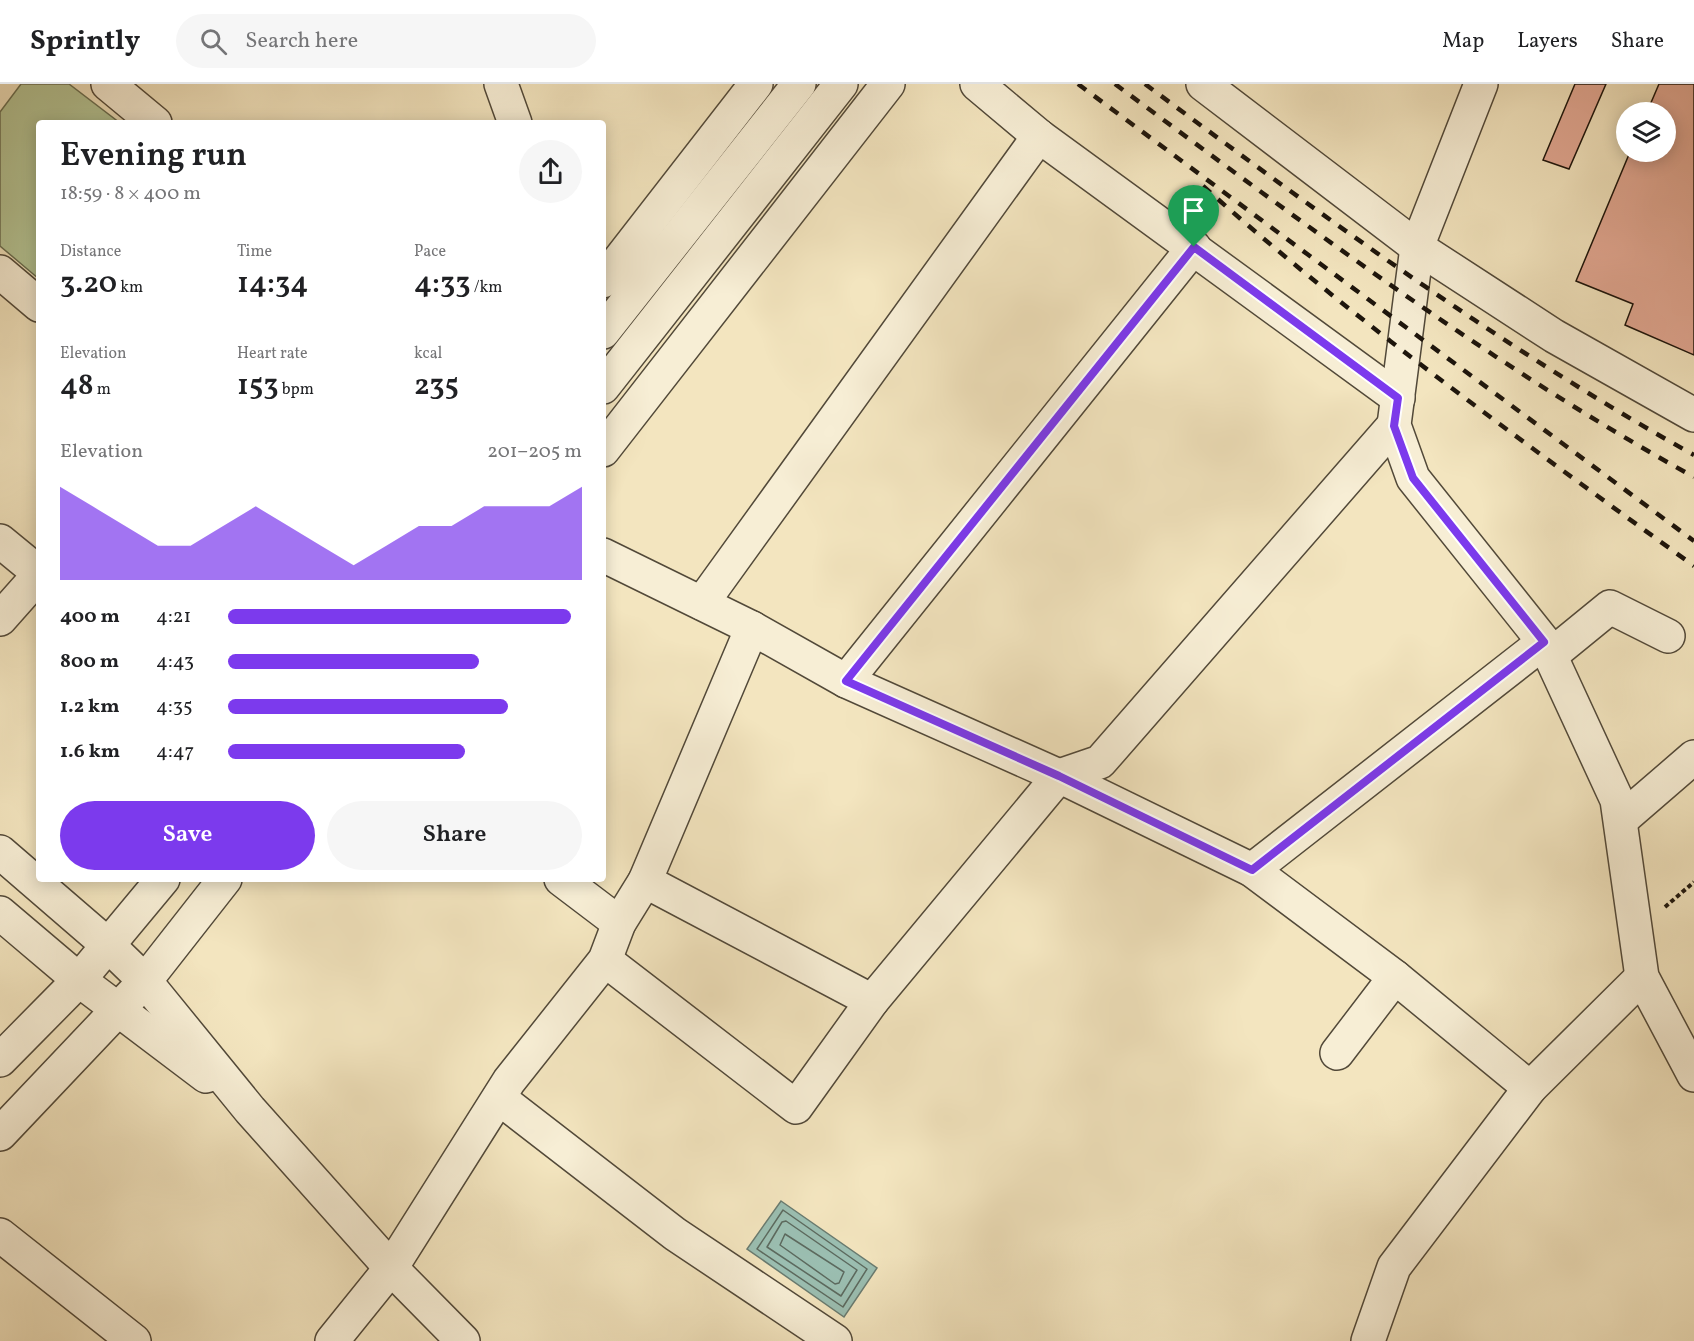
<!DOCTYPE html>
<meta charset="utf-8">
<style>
:root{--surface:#fff;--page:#f6f6f6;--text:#202124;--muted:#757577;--line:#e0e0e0;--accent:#7c3aed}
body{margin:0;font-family:Vollkorn,serif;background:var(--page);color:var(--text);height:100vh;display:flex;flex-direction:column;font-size:22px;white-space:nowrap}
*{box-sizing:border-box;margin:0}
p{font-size:20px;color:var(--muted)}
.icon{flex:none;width:33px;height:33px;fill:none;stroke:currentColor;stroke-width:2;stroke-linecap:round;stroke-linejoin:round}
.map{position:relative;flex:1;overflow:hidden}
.sheet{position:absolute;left:36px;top:36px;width:570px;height:762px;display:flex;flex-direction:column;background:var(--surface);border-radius:6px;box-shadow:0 3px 15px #0003}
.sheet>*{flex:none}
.controls{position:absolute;left:1616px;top:18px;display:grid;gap:12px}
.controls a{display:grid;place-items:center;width:60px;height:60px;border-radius:50%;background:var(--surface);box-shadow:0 3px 15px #0003;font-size:30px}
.pin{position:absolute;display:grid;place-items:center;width:51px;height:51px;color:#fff;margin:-62px -26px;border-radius:50% 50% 50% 0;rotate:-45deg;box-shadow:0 0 6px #0007}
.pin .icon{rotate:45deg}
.round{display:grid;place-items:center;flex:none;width:63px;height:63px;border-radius:32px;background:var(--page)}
.headline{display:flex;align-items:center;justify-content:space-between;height:102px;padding:0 24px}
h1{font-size:33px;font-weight:600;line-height:45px}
.figures{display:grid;grid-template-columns:repeat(3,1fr);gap:9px;height:102px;padding:6px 24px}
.figures div{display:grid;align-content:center}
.figures b{font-size:30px;font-weight:600}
.figures small{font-size:16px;font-weight:400}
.figures p{font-size:16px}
.chart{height:168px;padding:12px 24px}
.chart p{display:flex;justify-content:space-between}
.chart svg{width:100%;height:108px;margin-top:6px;fill:var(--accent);opacity:.7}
.cta{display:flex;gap:12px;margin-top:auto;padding:12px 24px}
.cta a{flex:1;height:69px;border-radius:36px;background:var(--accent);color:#fff;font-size:24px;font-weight:600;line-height:69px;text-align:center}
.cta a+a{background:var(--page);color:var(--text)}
ul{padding:0 24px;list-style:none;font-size:20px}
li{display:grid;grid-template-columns:96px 72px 1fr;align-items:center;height:45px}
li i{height:15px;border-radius:8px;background:var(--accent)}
header{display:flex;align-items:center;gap:36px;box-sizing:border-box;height:84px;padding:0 30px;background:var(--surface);border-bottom:2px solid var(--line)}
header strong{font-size:28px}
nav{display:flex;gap:33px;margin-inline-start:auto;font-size:21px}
.search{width:420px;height:54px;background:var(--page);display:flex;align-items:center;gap:15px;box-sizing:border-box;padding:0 21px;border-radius:33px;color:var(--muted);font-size:22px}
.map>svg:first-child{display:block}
.green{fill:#b5c696;stroke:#696e51;stroke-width:1.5}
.water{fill:#9bbfb2;stroke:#697b70;stroke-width:1.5}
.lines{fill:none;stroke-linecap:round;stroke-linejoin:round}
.shore{stroke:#5c6a5f;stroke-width:1.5}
.building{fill:#e2a893;stroke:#1d150c;stroke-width:1.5}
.minor-casing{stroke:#524939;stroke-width:36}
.path{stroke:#1d150c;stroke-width:4;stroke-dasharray:4.5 3;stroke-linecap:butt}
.minor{stroke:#f7eed5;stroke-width:33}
.rail{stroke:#1d150c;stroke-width:4.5;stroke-dasharray:10 10;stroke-linecap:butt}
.route-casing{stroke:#fff;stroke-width:12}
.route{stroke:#7c3aed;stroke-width:8}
</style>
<header>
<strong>Sprintly</strong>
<div class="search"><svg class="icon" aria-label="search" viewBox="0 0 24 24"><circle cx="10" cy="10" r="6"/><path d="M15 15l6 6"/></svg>Search here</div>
<nav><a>Map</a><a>Layers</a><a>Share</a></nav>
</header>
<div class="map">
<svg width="1694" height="1257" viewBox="0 0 1694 1257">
<rect width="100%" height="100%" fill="#f3e5bf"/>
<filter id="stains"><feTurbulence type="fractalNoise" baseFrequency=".00333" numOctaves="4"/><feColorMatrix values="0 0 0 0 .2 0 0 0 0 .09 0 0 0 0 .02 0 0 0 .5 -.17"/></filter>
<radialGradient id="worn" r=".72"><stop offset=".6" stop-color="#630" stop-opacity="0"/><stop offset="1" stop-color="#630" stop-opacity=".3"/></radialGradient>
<polygon class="green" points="21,0 69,0 120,39 39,39 39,195 0,162 0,28"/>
<polygon class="water" points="781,1117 877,1184 844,1233 747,1165"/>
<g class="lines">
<g class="shore">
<polygon points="783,1126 867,1185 843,1223 757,1165"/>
<polygon points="786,1137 857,1186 841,1212 767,1163 782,1138"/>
<polygon points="785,1150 844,1188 839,1199 835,1200 780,1161"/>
</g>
</g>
<g class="building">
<polygon points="1575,0 1606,0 1569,85 1543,76"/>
<polygon points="1659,0 1694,0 1694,271 1625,241 1633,220 1576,197 1630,68 1665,68 1665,28 1647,28"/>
</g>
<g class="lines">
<g class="minor-casing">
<g id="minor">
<polyline points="108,0 155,39"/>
<polyline points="501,0 515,39"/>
<polyline points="977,0 1039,52 1398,314"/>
<polyline points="1203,0 1417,163 1554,252 1694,331"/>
<polyline points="1481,0 1417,163 1394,341 1413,394 1544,558 1617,716 1642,893 1694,991"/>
<polyline points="0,188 39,221"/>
<polyline points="603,197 756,0"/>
<polyline points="603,248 799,0"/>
<polyline points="603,303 841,0"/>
<polyline points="603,366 888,0"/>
<polyline points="0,457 39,489"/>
<polyline points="603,471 752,544 846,597 1059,692 1252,786 1395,893 1530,1004"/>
<polyline points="702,519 1039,52"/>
<polyline points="0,535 39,491"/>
<polyline points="1550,572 1610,523 1668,552"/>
<polyline points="846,597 1194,163"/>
<polyline points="1621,736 1694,673"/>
<polyline points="0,768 109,862 145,897 250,1026 391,1184 463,1257"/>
<polyline points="1252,786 1544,558"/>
<polyline points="561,795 619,839"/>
<polyline points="645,797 872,917"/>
<polyline points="0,829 79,896 206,992"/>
<polyline points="605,876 796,1023 872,917 1059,692 1100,678 1394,341"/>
<polyline points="1337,969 1395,893"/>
<polyline points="0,976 79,896 163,795"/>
<polyline points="499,1014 675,1150 835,1257"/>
<polyline points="0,1050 145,897 225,795"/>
<polyline points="0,1151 134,1257"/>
<polyline points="332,1257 391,1184 509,997 605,876 619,839 645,797 752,544"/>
<polyline points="1368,1257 1394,1183 1530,1004 1642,893"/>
</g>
</g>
<polyline class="path" points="1665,823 1694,798"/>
<use href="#minor" class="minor"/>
<g class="rail">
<polyline points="1078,0 1694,457"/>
<path d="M1115 0C1303 139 1489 280 1694 393"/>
<path d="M1145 0C1323 132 1500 263 1694 371"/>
<path d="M1203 102C1358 240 1526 360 1694 482"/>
</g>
</g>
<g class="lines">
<g class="route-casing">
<polygon id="route" points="1194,163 1398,314 1394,342 1413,394 1544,558 1252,786 1059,692 846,597"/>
</g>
<use href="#route" class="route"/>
</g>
<rect width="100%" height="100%" filter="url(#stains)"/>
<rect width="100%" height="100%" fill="url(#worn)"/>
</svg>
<div class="controls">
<a><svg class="icon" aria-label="layers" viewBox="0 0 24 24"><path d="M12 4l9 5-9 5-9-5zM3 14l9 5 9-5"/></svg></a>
</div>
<div class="pin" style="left:1194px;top:163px;background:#1e9e55"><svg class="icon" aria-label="arrive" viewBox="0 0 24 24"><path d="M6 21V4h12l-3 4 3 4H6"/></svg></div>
<section class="sheet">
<div class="headline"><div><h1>Evening run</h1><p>18:59 · 8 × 400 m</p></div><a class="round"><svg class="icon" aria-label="share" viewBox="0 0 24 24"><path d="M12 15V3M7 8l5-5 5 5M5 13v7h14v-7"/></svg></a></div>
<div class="figures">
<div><p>Distance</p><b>3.20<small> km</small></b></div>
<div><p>Time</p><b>14:34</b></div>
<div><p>Pace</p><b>4:33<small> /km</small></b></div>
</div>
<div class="figures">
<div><p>Elevation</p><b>48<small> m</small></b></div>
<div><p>Heart rate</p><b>153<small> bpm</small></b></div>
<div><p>kcal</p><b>235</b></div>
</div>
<div class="chart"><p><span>Elevation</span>201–205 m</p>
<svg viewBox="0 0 160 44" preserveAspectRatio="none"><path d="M0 44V6L10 14L20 22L30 30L40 30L50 22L60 14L70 22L80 30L90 38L100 30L110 22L120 22L130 14L140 14L150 14L160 6V44z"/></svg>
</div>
<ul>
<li><b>400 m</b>4:21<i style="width:97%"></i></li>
<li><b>800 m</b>4:43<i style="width:71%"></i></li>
<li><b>1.2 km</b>4:35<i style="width:79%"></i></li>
<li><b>1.6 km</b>4:47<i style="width:67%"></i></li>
</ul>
<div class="cta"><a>Save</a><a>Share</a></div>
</section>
</div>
